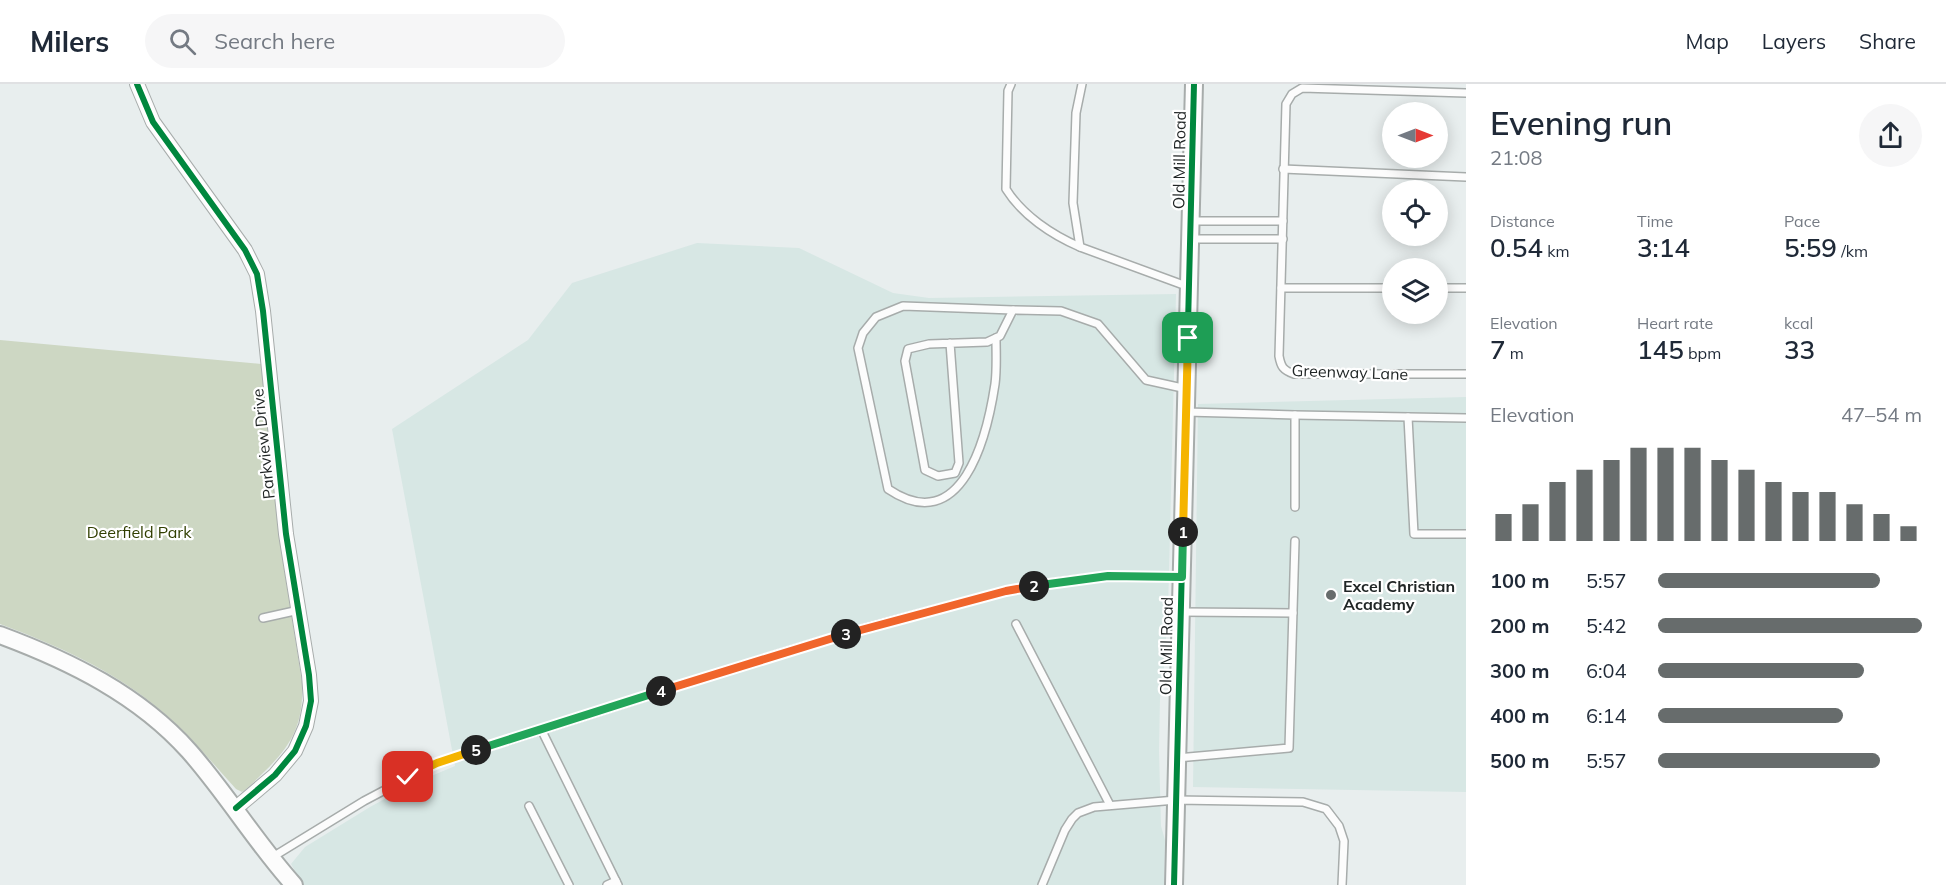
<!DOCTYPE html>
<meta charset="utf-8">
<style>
:root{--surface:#fff;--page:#f6f6f7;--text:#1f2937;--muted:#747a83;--line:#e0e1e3;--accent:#676c6c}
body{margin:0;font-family:Mulish,sans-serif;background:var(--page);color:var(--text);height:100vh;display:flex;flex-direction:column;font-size:22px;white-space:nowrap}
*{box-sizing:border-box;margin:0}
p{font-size:20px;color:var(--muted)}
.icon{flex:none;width:33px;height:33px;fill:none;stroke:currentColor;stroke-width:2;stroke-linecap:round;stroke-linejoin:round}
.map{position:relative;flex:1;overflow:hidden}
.panel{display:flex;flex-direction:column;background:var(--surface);width:480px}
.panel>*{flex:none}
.needle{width:39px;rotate:90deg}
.controls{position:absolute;left:1382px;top:18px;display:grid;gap:12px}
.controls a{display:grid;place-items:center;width:66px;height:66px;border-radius:50%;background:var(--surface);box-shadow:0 3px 15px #0003;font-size:30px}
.pin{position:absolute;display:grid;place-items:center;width:51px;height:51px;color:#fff;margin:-26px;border-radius:12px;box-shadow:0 3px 9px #0006}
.km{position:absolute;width:30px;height:30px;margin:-15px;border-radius:50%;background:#222;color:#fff;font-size:16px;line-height:30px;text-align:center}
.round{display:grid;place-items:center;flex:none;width:63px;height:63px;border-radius:32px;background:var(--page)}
.headline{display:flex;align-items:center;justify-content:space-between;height:102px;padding:0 24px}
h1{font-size:33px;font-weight:600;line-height:45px}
.metrics{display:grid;grid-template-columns:repeat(3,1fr);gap:9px;height:102px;padding:6px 24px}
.metrics div{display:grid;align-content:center}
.metrics b{font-size:26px;font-weight:600}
.metrics small{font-size:16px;font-weight:400}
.metrics p{font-size:16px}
.chart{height:168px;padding:12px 24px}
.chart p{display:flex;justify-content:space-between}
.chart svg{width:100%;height:108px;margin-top:6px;stroke:var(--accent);stroke-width:6}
ul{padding:0 24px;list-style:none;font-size:20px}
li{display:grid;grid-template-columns:96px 72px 1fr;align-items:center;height:45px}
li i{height:15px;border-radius:8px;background:var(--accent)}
header{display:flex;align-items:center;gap:36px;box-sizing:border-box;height:84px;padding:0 30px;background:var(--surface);border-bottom:2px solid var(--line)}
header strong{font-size:28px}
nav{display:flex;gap:33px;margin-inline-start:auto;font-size:21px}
.search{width:420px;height:54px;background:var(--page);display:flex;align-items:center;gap:15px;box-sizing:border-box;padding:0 21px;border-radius:33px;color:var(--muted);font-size:22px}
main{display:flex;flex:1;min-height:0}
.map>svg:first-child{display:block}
.built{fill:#d7e7e4}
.green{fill:#cdd7c3}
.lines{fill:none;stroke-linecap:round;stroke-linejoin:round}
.service-casing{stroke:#a7acab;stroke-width:10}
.minor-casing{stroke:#a7acab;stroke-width:16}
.tertiary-casing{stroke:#a7acab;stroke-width:20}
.service{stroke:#fcfcfc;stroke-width:7}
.minor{stroke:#fcfcfc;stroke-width:14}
.tertiary{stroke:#fcfcfc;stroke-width:16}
.cycleway-casing{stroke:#fff;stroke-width:10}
.cycleway{stroke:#00873e;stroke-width:6}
.split-1-casing{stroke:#fff;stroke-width:12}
.split-2-casing{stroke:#fff;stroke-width:12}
.split-3-casing{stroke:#fff;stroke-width:12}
.split-4-casing{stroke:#fff;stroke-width:12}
.split-5-casing{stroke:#fff;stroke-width:12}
.split-6-casing{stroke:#fff;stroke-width:12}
.split-1{stroke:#f5b400;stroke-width:8}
.split-2{stroke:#22a559;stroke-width:8}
.split-3{stroke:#f0652b;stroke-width:8}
.split-4{stroke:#f0652b;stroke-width:8}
.split-5{stroke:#22a559;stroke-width:8}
.split-6{stroke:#f5b400;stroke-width:8}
.poi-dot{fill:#676c6c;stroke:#fff;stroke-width:2}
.labels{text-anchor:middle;stroke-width:4.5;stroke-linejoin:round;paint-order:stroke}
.street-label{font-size:16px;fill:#212626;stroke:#fff}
.park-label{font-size:16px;fill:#313f00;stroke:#fff}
.poi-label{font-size:16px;font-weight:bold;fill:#212626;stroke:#fff;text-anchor:start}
</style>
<header>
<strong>Milers</strong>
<div class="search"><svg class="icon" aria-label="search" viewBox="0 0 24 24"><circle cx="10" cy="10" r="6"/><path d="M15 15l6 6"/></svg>Search here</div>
<nav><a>Map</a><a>Layers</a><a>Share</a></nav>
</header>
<main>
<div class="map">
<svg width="1466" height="801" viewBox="0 0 1466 801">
<rect width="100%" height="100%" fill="#e8eeee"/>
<g class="built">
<polygon points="697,159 799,164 893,209 929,214 1176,210 1168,528 1163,595 1160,614 1159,667 1161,742 1165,756 1164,801 303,801 291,780 305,763 370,723 410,701 455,682 392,345 528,256 572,199"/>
<polygon points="1466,313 1466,708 1193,703 1198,320"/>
</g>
<path class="green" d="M0 256 261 280 279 453 302 598C304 640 292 661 263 689 256 696 249 703 242 708L236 705C211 678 188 648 159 625 113 586 56 561 0 540Z"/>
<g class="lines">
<g class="service-casing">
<g id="service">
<path d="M1011 0 1008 7 1006 105C1022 131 1052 151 1080 163"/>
<polyline points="1082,0 1076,29 1073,119 1080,163 1189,203"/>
<path d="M1466 9 1302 4 1292 10 1286 20 1279 272C1281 283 1283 286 1294 290H1466"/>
<polyline points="1283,85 1466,93"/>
<polyline points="1191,137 1283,137"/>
<polyline points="1190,155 1283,155"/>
<polyline points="1281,204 1392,204"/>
<polyline points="1437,204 1466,204"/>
<path d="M996 254C996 269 997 285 995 300 987 353 962 455 888 405L858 264 863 249 876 233 903 222 1013 226"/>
<polyline points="950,259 959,379 955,389 938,392 925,386 905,277 908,265 929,260 987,258 1000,252 1013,226 1061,227 1098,240 1146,296 1187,305"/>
<polyline points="1186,328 1295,331 1295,423"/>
<polyline points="1295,331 1466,334"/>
<polyline points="1408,333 1414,450 1466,450"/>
<polyline points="1182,528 1293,529"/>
<polyline points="263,534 299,526"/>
<polyline points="1016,540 1110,721"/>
<polyline points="541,645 618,801"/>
<polyline points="1177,674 1289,664 1295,457"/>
<polyline points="529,722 569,801"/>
<polyline points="271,774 364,717 434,680 788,567 872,542 1006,507 1065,497 1108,492 1182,493"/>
<polyline points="607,801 616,797"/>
<polyline points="1042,801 1065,746 1072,735 1078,729 1094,723 1176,716 1303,718 1326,725 1339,742 1344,757 1342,801"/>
</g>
</g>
<g class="minor-casing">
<polyline id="minor" points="137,0 153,38 245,166 257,190 263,227 286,450 309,591 311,617 306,642 295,667 275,691 236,724"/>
</g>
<g class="tertiary-casing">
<g id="tertiary">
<path d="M0 551C70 577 139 611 189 667 227 710 256 759 294 801"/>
<polyline points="1174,801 1194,0"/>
</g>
</g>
<use href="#service" class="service"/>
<use href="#minor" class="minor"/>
<use href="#tertiary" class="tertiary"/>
<g class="cycleway-casing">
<g id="cycleway">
<polyline points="137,0 153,38 245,166 257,190 263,227 286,450 309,591 311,617 306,642 295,667 275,691 236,724"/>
<polyline points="1174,801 1194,0"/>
</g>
</g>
<use href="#cycleway" class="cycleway"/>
</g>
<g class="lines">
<g class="split-1-casing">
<polyline id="split-1" points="1183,448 1188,254"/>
</g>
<g class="split-2-casing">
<polyline id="split-2" points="1034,502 1108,492 1182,493 1183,448"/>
</g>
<g class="split-3-casing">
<polyline id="split-3" points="846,550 1006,507 1034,502"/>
</g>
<g class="split-4-casing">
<polyline id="split-4" points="661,607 846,550"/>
</g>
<g class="split-5-casing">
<polyline id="split-5" points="476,666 661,607"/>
</g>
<g class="split-6-casing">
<polyline id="split-6" points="408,693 437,679 476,666"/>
</g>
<use href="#split-1" class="split-1"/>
<use href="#split-2" class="split-2"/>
<use href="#split-3" class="split-3"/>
<use href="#split-4" class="split-4"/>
<use href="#split-5" class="split-5"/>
<use href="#split-6" class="split-6"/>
</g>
<circle class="poi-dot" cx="1331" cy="511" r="6"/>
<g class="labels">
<g class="street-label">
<text transform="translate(1179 76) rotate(-89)" y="6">Old Mill Road</text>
<text transform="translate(1350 288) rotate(2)" y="6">Greenway Lane</text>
<text transform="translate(263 360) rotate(-96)" y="6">Parkview Drive</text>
<text transform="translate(1166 562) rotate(-89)" y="6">Old Mill Road</text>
</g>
<g class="park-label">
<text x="139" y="454">Deerfield Park</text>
</g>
<g class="poi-label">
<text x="1343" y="508">Excel Christian<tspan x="1343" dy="18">Academy</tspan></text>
</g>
</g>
</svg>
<div class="controls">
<a><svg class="needle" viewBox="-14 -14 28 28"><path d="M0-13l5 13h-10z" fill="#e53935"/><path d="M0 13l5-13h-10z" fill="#747a83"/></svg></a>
<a><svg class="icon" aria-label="locate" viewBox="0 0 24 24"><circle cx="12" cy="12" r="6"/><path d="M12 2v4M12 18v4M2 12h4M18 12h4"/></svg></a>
<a><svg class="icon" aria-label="layers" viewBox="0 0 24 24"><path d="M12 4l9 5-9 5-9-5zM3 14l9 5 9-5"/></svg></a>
</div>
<div class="pin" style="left:1188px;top:254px;background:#1e9e55"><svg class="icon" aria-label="arrive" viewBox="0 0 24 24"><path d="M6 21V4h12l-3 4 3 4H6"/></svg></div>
<div class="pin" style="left:408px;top:693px;background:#d93025"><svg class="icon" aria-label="check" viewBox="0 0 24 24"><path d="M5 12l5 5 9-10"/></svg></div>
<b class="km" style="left:1183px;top:448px">1</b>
<b class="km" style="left:1034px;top:502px">2</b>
<b class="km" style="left:846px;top:550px">3</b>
<b class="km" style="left:661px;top:607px">4</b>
<b class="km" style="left:476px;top:666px">5</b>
</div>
<section class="panel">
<div class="headline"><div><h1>Evening run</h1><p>21:08</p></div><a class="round"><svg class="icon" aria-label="share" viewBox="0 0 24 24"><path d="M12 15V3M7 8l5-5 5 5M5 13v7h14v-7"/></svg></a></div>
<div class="metrics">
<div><p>Distance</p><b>0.54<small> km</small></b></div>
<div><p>Time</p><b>3:14</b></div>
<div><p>Pace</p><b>5:59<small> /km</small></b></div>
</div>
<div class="metrics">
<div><p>Elevation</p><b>7<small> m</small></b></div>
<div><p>Heart rate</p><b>145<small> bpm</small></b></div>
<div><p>kcal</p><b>33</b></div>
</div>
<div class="chart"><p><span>Elevation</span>47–54 m</p>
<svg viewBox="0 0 160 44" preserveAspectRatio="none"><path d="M5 44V33M15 44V29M25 44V20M35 44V15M45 44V11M55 44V6M65 44V6M75 44V6M85 44V11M95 44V15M105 44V20M115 44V24M125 44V24M135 44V29M145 44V33M155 44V38"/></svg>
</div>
<ul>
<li><b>100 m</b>5:57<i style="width:84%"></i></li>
<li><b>200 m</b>5:42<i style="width:100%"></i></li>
<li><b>300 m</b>6:04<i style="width:78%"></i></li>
<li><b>400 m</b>6:14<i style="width:70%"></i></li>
<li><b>500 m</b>5:57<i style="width:84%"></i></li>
</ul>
</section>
</main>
